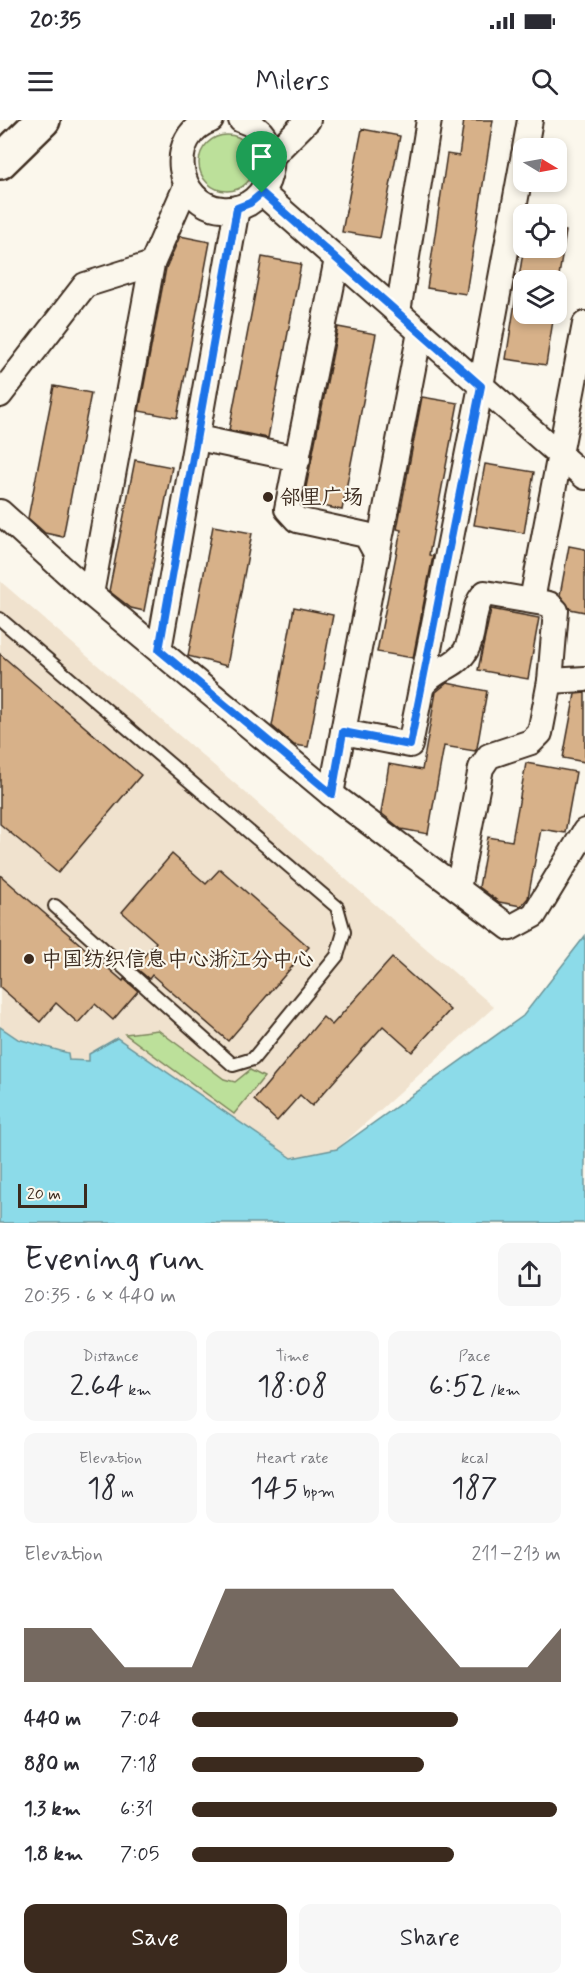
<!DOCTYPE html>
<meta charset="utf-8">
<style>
:root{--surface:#fff;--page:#f7f7f7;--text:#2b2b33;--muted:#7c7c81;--accent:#3b2a1e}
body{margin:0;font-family:Mynerve,"LXGW WenKai TC",sans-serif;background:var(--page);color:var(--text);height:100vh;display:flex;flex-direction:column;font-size:22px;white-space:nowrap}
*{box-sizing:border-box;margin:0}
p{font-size:20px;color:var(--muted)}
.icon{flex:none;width:33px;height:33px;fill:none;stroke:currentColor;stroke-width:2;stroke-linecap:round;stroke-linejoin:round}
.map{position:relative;height:1103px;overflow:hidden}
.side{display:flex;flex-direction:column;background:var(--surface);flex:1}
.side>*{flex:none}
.needle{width:39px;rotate:100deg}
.fabs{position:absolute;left:513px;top:18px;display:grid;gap:12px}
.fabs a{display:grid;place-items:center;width:54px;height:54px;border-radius:12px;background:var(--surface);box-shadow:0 3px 9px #0003;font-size:30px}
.scale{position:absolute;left:18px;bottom:15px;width:69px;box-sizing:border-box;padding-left:6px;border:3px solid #3b2a1e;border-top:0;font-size:16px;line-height:21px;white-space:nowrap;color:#3b2a1e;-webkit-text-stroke:4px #fbf7ec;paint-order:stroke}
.pin{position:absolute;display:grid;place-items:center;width:51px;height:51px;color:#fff;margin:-62px -26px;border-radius:50% 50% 50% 0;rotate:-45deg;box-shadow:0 0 6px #0007}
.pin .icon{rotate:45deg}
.round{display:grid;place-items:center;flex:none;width:63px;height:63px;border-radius:12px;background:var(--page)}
.headline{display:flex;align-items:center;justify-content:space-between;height:102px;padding:0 24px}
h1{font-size:33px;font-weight:600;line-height:45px}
.figures{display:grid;grid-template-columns:repeat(3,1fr);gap:9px;height:102px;padding:6px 24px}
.figures div{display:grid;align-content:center;border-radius:12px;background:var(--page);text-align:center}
.figures b{font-size:30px;font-weight:600}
.figures small{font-size:16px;font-weight:400}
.figures p{font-size:16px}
.chart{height:168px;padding:12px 24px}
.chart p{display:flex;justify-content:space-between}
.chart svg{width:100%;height:108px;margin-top:6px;fill:var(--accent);opacity:.7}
.cta{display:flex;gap:12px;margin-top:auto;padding:12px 24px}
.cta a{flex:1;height:69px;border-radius:12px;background:var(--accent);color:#fff;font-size:24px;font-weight:600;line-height:69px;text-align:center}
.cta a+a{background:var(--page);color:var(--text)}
ul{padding:0 24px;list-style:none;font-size:20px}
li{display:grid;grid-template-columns:96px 72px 1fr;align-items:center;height:45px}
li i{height:15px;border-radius:8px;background:var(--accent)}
.status{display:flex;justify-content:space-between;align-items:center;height:42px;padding:0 30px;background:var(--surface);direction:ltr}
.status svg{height:16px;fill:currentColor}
header{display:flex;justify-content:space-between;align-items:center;height:78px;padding:0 24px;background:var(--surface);font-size:27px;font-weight:600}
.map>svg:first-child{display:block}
.built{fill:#f0e2ce}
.green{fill:#bce09a;stroke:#7c855c;stroke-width:1.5}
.water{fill:#8cdbe9;stroke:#6c9498;stroke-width:1.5}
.building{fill:#d7b189;stroke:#3b2a1e;stroke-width:1.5}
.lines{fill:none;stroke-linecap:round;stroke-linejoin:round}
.lane-casing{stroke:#3b2a1e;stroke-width:16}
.street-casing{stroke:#3b2a1e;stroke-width:28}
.secondary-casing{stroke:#3b2a1e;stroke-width:38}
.lane{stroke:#fbf7ec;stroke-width:12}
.street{stroke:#fbf7ec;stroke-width:24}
.secondary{stroke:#fbf7ec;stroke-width:33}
.route-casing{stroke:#fff;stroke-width:12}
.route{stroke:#1a73e8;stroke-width:8}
.poi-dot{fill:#3b2a1e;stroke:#fbf7ec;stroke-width:2}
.labels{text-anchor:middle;stroke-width:4.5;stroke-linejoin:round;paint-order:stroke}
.poi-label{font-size:21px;fill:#3b2a1e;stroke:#fbf7ec;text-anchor:start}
</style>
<div class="status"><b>20:35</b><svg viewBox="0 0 49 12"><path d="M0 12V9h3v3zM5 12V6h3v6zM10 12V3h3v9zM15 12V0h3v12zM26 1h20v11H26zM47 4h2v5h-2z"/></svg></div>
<header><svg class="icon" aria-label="menu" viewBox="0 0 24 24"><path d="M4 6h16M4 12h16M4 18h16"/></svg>Milers<svg class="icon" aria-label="search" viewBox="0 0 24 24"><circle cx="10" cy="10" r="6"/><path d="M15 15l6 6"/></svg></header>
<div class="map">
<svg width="585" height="1103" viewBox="0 0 585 1103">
<rect width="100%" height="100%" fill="#fbf7ec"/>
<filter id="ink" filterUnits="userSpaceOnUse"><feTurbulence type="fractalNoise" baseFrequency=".0167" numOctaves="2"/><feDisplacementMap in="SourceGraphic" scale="12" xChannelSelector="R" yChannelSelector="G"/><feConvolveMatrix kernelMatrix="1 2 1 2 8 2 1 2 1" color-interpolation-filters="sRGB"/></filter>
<g filter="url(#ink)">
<polygon class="built" points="0,461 494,887 337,1029 292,1038 117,918 90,934 89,941 69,940 68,933 18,919 0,907"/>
<g class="green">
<circle cx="227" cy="43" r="28"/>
<polygon points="158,910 224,959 235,962 250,950 264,957 234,994 125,914"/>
</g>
<polygon class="water" points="585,816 585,1103 0,1103 0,907 18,919 68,933 69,940 89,941 89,934 117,918 292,1038 337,1029 523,896"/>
<g class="building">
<polygon points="464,0 493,0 466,174 427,168 447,34 459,36"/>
<polygon points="362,9 400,16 380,118 342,112"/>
<polygon points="556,109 566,111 556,175 556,160 524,160 524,194 554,194 546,245 506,239 524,126 556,128"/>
<polygon points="180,116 210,122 177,298 139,291 166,148"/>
<polygon points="262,137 301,144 268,318 229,310"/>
<polygon points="338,207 376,214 342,390 303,382"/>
<polygon points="54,266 91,273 63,417 45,413 28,398"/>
<polygon points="422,277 458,283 429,435 433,436 413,538 377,532 401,410 397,409"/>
<polygon points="135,340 172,347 144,491 131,488 109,471"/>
<polygon points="485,344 534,352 524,413 474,405"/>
<polygon points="213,406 252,413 227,546 188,536"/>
<polygon points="569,426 585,429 585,492 570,489 560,475"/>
<polygon points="294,487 333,495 308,627 294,625 272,606"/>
<polygon points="491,489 539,498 528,559 478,550"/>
<polygon points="0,534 141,655 58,753 0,704"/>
<polygon points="447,563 487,571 477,628 475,631 444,626 428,714 401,709 381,693 389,644 422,650 436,572"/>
<polygon points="585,573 585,642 563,638 575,574"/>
<polygon points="526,643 576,652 565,713 541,709 528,778 521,786 499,782 479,767 488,717 512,721"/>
<polygon points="172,734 206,764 220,749 309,827 228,921 152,855 149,859 135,847 156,822 122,792"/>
<polygon points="0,755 123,861 124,859 138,871 113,900 95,884 78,903 56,883 40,902 0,867"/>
<polygon points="392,838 450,890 412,932 383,906 312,986 300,975 277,1001 254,980 323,897 332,905"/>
</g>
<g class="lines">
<g class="lane-casing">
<polyline id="lane" points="0,499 337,787 344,812 337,836 253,939 233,945 55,786"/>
</g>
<g class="street-casing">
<g id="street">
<path d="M211 0C166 15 175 85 222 89 274 94 292 16 241 0"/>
<polyline points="525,28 530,0"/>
<polyline points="272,36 308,0"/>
<polyline points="262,73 585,357"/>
<polyline points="337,139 287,389 297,400 366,415 377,435"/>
<polyline points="398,192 429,0"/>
<polyline points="0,275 85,165 152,144"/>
<polyline points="198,318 298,339"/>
<polyline points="0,392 91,474 331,674 510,808 534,795 585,711"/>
<polyline points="91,474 152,144 186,66"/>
<polyline points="532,480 585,204"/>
<polyline points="159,530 237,88"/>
<path d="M423 565C434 549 457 547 466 530 476 512 470 489 485 473L549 484 556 491 550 561"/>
<polyline points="343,612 410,625 481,266 524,34"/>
<polyline points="331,674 420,212"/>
<polyline points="458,769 481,648 489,636 531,622 540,613 550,561 585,559"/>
</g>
</g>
<g class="secondary-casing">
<polyline id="secondary" points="0,42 43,0"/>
</g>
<use href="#lane" class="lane"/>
<use href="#street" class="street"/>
<use href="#secondary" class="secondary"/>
</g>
</g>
<g class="lines" filter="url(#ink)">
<g class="route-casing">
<polygon id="route" points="262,73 481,266 410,625 343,612 332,674 159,530 237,88 250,83"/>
</g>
<use href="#route" class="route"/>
</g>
<g class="poi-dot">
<circle cx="268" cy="377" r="6"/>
<circle cx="29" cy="839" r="6"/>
</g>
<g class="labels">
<g class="poi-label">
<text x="280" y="384">邻里广场</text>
<text x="41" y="846">中国纺织信息中心浙江分中心</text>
</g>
</g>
</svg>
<div class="fabs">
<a><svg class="needle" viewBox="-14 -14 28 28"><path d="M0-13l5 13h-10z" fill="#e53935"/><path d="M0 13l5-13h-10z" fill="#7c7c81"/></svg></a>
<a><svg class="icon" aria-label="locate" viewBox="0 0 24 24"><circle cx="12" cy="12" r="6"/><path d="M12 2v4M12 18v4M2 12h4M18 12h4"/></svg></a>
<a><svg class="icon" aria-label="layers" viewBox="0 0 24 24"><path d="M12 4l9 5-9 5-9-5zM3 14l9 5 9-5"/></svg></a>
</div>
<div class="scale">20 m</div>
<div class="pin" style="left:262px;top:73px;background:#1e9e55"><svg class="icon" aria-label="arrive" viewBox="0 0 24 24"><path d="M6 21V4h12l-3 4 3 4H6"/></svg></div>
</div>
<section class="side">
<div class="headline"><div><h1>Evening run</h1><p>20:35 · 6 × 440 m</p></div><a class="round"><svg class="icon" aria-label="share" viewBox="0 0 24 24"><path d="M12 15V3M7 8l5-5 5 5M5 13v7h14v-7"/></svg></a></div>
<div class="figures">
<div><p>Distance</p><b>2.64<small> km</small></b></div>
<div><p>Time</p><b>18:08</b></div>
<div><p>Pace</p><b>6:52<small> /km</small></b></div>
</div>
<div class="figures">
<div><p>Elevation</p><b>18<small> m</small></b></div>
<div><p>Heart rate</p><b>145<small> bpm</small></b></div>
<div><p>kcal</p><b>187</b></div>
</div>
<div class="chart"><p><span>Elevation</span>211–213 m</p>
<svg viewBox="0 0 160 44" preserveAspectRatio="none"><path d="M0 44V22L10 22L20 22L30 38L40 38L50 38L60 6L70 6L80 6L90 6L100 6L110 6L120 22L130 38L140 38L150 38L160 22V44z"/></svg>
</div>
<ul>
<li><b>440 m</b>7:04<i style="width:72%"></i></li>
<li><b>880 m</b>7:18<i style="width:63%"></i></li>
<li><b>1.3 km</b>6:31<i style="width:99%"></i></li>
<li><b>1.8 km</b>7:05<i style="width:71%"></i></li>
</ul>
<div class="cta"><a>Save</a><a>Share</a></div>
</section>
